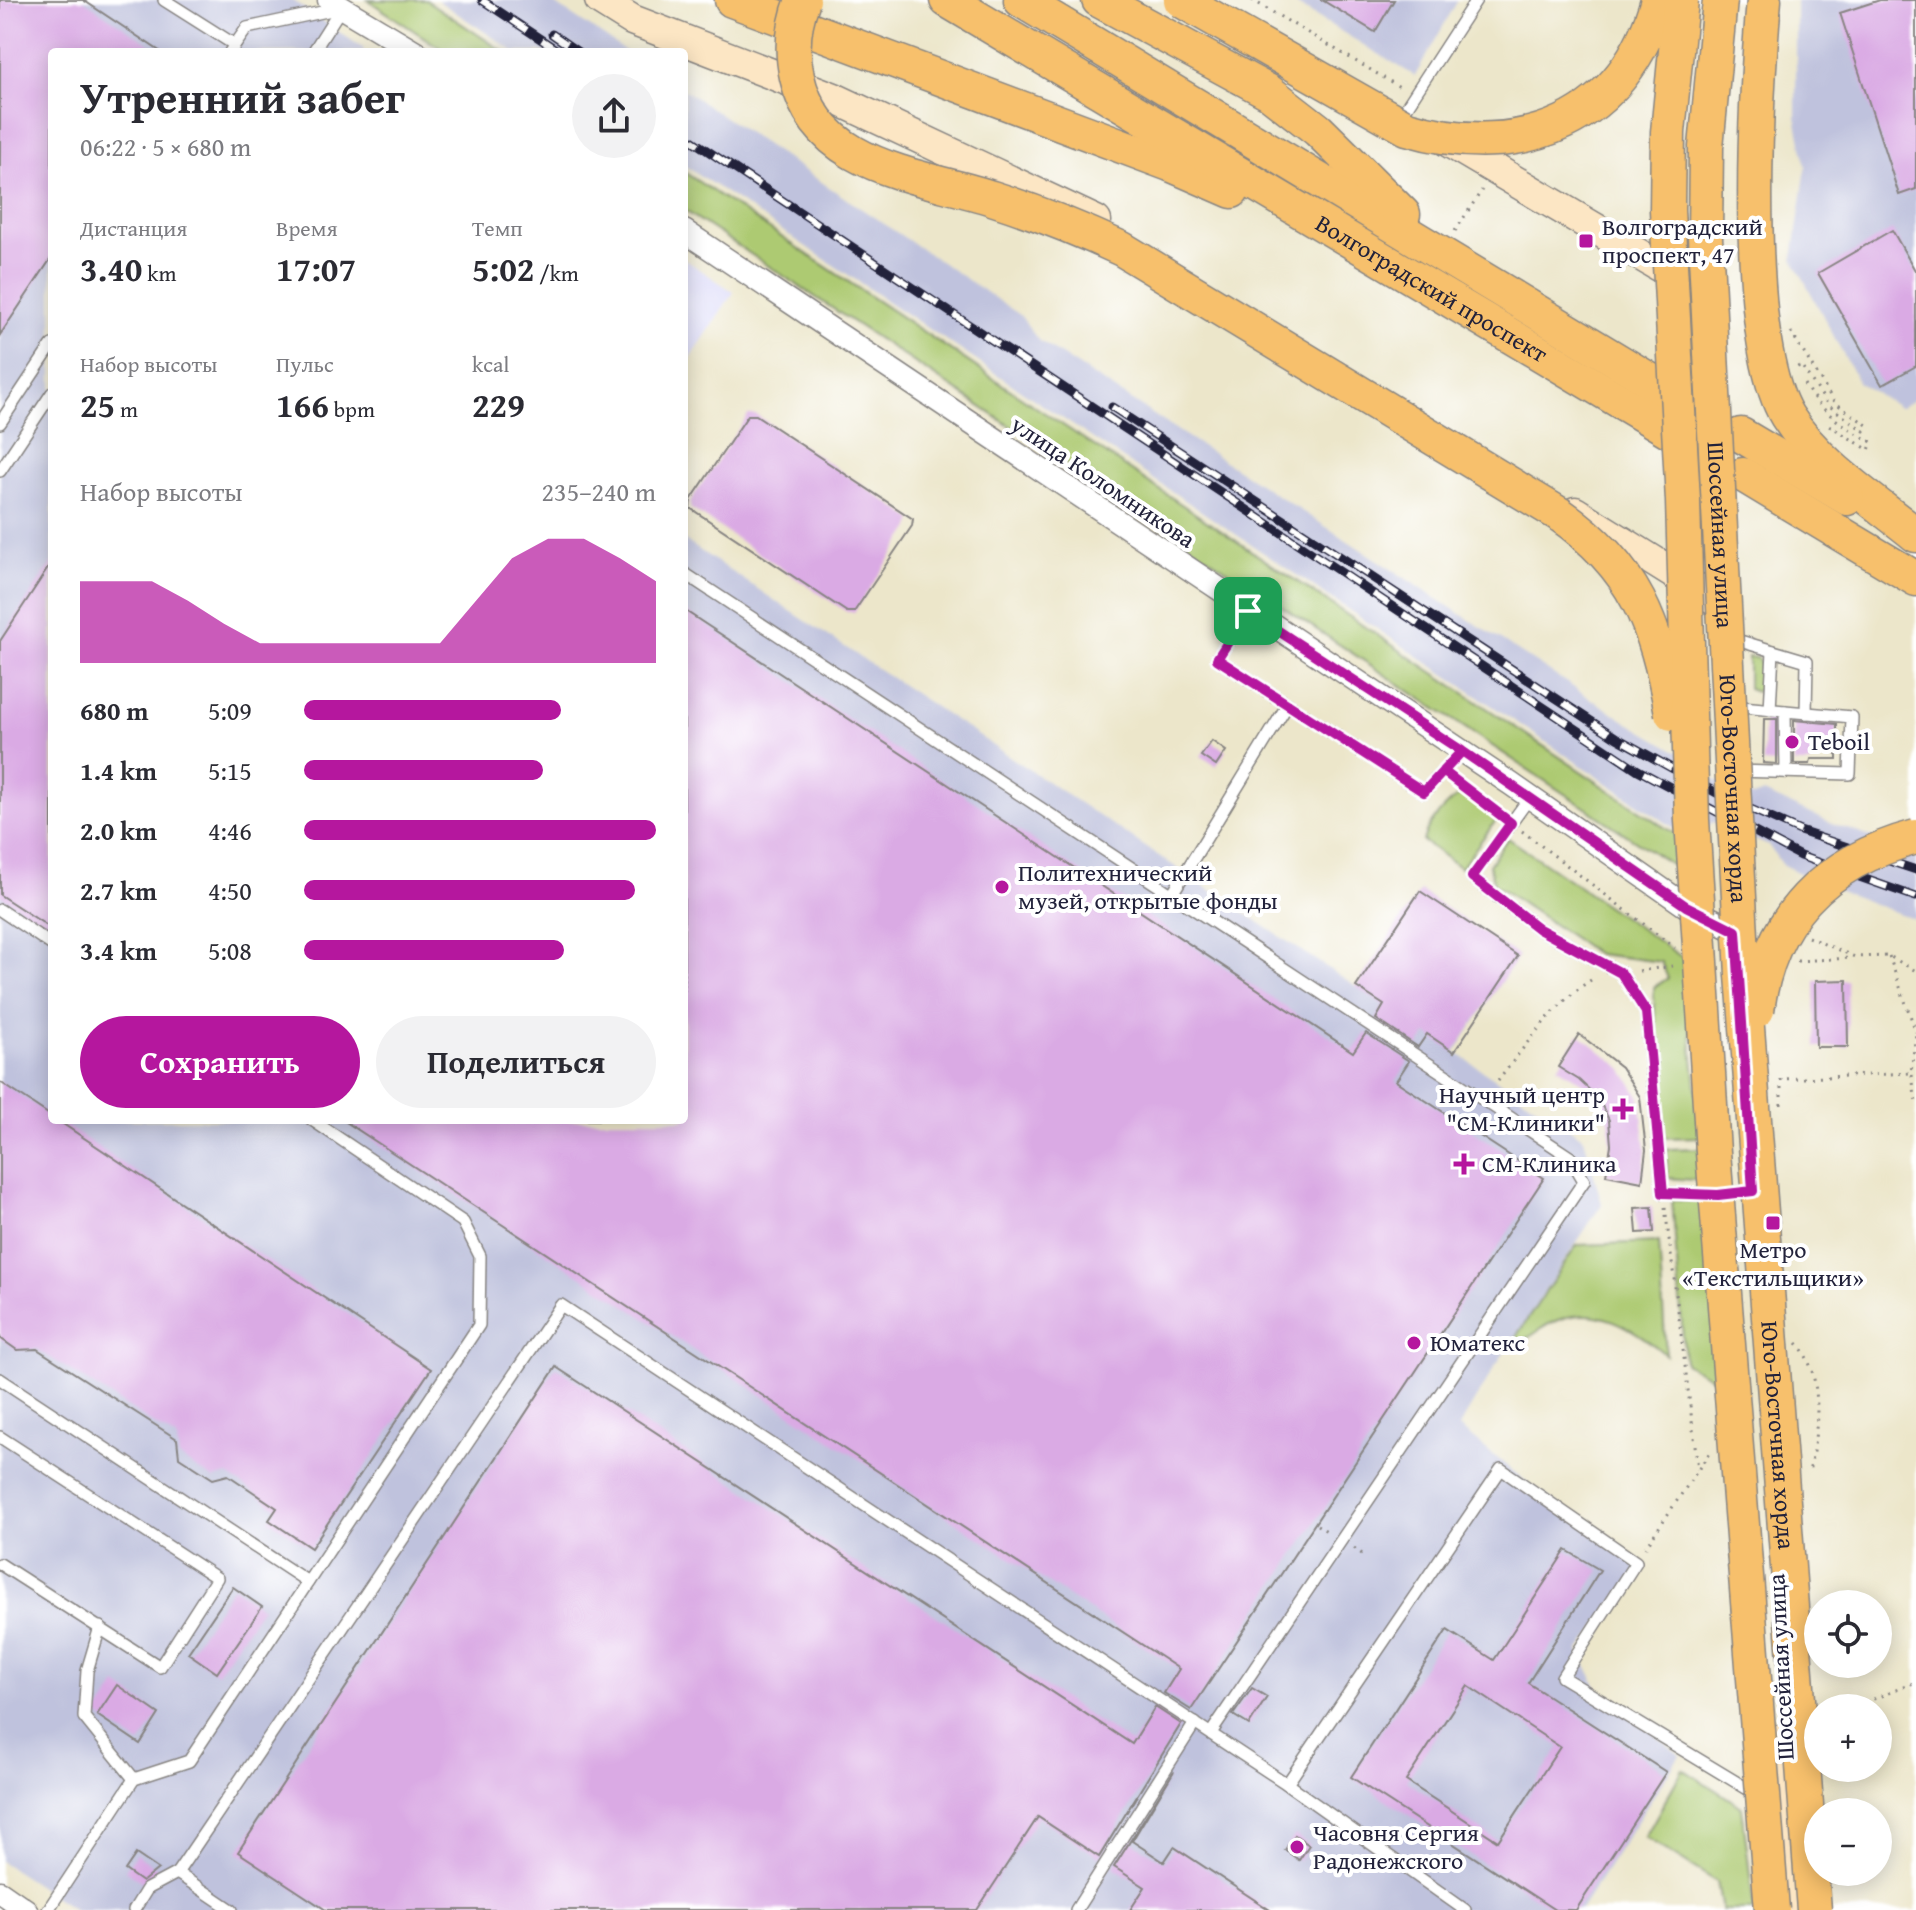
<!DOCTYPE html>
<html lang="ru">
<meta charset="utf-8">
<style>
:root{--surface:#fff;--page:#f2f2f3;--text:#2b2b33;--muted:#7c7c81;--accent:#b5179e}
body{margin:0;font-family:"Gentium Book Plus",serif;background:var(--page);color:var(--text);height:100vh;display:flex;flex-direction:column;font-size:30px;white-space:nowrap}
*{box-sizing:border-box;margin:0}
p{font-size:26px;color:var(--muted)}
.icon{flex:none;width:44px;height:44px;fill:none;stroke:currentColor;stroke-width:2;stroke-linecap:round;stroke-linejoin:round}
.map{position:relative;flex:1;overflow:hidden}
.details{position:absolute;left:48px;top:48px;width:640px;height:1076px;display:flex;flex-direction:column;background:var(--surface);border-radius:8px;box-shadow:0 4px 20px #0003}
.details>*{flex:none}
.buttons{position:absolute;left:1804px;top:1590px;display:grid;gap:16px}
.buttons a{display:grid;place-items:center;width:88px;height:88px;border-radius:50%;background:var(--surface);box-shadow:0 4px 20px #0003;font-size:40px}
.pin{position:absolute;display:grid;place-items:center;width:68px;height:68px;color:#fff;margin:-34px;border-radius:16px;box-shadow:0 4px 12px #0006}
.round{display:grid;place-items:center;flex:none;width:84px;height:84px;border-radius:42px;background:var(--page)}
.headline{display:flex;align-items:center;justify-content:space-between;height:136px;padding:0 32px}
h1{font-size:44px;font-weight:600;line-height:60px}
.metrics{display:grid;grid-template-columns:repeat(3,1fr);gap:12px;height:136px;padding:8px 32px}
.metrics div{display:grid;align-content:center}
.metrics b{font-size:34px;font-weight:600}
.metrics small{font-size:22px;font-weight:400}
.metrics p{font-size:22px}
.chart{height:224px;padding:16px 32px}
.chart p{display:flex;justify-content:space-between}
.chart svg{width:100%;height:144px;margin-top:8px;fill:var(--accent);opacity:.7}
.cta{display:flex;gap:16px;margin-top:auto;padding:16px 32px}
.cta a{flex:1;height:92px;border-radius:48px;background:var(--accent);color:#fff;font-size:32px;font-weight:600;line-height:92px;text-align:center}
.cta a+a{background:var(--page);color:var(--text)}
ul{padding:0 32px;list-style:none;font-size:26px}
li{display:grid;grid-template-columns:128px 96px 1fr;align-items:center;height:60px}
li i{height:20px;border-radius:10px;background:var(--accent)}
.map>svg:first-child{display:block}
.built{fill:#d8d7f8}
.industrial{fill:#bfc2dd}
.green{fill:#adca72;stroke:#687656;stroke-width:2}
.building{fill:#daaae4;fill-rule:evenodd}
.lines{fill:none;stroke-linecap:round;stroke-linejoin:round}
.service-casing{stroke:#878482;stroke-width:14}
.minor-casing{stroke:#878482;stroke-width:25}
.secondary-casing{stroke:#878482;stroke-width:33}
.primary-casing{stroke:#878482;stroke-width:37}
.path{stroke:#878482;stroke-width:3;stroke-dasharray:2 6;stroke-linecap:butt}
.service{stroke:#fff;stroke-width:11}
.minor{stroke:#fff;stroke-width:22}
.secondary{stroke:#fce6c4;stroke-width:30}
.primary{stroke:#f7c06c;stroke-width:34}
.rail-casing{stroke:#22223b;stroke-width:9}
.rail{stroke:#fff;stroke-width:6;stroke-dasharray:18;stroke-linecap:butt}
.primary-bridge-casing{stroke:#878482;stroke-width:37;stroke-linecap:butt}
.primary-bridge{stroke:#f7c06c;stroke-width:34}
.route-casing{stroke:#fff;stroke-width:16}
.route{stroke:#b5179e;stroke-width:10}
.poi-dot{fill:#b5179e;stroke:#fff;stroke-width:3}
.labels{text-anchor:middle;stroke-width:8;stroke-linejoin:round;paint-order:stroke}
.poi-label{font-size:24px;fill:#22223b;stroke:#fff;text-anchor:start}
.street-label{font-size:24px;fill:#22223b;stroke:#fff}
</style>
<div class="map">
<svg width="1916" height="1910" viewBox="0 0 1916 1910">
<rect width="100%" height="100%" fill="#fff"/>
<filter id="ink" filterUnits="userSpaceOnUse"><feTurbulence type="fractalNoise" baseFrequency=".0125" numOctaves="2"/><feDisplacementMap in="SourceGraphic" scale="16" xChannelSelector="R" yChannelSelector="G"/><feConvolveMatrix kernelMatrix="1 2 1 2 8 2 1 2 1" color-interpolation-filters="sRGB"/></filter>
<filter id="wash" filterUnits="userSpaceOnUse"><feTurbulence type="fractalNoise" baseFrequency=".006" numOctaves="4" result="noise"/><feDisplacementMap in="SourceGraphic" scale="32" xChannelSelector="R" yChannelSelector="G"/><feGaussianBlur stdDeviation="1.8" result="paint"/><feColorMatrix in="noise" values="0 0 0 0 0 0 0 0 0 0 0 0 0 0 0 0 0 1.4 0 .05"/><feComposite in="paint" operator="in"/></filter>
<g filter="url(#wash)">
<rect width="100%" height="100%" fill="#ece6ca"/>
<polygon class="built" points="684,259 734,292 684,368"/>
<g class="industrial">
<polygon points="0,0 292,0 364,49 362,52 52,52 52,1120 684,1120 684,540 1356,987 1420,891 1518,956 1455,1052 1584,1138 1602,1204 1496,1365 1459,1427 1529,1484 1643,1563 1579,1651 1598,1689 1680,1755 1580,1910 75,1910 0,1861"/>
<polygon points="437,0 549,0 627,52 515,52"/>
<polygon points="1289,0 1458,0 1415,76"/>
<polygon points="1796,0 1916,0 1916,399 1899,408 1858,382 1793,259 1806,167 1796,117"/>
<polygon points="684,90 1020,315 1038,340 1627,722 1694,761 1710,767 1712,779 1753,797 1764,793 1836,825 1916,853 1916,920 1824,885 1781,864 1769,846 1712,822 1701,837 1676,829 684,165"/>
</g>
<g class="green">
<polygon points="368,0 426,0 504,52 446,52"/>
<polygon points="684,172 1672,832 1691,837 1687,875 684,210"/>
<polygon points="1748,657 1757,658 1763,667 1763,687 1756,692 1748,689"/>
<path d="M1469 793 1500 815 1461 868 1423 841C1427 824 1451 795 1469 793Z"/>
<polygon points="1508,838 1683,958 1701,1137 1665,1138 1654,997 1654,987 1668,978 1661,962 1597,954 1494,884 1489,865"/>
<polygon points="1704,1148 1707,1181 1667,1178 1667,1149"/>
<polygon points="1672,1200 1709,1202 1719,1382 1685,1363"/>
<path d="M1659 1242 1666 1355C1634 1328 1595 1301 1551 1323 1536 1330 1531 1341 1513 1341L1577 1245Z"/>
<polygon points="1683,1769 1742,1807 1754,1910 1722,1910 1717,1882 1645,1837"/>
</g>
<g id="blocks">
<g class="building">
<polygon points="0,0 83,0 161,52 52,52 52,257 0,335"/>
<polygon points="1322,0 1394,0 1375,32"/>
<polygon points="1880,0 1916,0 1916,189 1899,195 1840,13"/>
<polygon points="1892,230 1916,272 1916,366 1882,385 1818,273"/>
<polygon points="748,415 756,415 913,519 912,526 854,612 847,612 690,508 691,500"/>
<polygon points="52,562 52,929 0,895 0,641"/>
<polygon points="684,610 1353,1052 1366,1033 1409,1061 1396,1081 1544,1178 1191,1710 1164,1693 1179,1669 343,1120 684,1120"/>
<polygon points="1764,719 1777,719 1777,764 1763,763"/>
<polygon points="1794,720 1837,724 1837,759 1811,759 1810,764 1794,764"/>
<polygon points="1212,741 1226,751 1216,766 1201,756"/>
<polygon points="1420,891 1518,956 1454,1052 1427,1034 1418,1047 1376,1019 1384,1005 1356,987"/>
<polygon points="1847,980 1848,1047 1816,1047 1815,981"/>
<polygon points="1579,1034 1621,1067 1640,1097 1646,1150 1642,1182 1606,1175 1611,1145 1609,1120 1598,1098 1579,1080 1558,1067"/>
<polygon points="0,1082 431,1369 311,1548 269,1520 277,1508 228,1475 213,1479 179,1457 177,1439 37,1349 17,1350 0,1338"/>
<polygon points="1652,1207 1654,1232 1637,1233 1635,1208"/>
<polygon points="556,1367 1132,1744 1155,1707 1181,1724 1099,1857 1038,1817 977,1910 326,1910 238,1852"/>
<path d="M1566 1550 1600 1570 1528 1683 1666 1772 1576 1910H1555L1351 1777 1447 1630 1494 1660ZM1468 1686 1560 1747 1498 1841 1406 1781Z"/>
<polygon points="233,1587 262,1607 217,1673 188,1653"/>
<polygon points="117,1685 159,1714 140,1744 97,1715"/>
<polygon points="1252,1688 1267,1697 1249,1725 1233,1715"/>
<polygon points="1174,1771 1132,1841 1164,1862 1174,1847 1270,1910 1130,1910 1145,1887 1114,1867"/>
<polygon points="1295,1835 1309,1845 1299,1860 1285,1850"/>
<polygon points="136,1854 158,1869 142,1882 125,1870"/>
</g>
</g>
</g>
<g filter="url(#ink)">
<use href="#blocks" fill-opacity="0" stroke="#878482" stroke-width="2"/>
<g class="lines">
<g class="service-casing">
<g id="service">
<polyline points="164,0 235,45"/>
<polyline points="230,52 247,28 341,8"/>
<polyline points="313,52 341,8"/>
<polyline points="1402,114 1476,0"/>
<polyline points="0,423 52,345"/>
<polyline points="0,471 52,393"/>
<polyline points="684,573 1570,1157 1584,1181 1211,1733"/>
<polyline points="1248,611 1217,659 1424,792 1462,751"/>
<polyline points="1730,638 1807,661 1806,713"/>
<polyline points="1731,706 1785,711 1786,772"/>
<polyline points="1770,710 1773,651"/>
<polyline points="1736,771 1850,774 1852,717 1785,711"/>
<polyline points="1530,797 1472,877 1539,929 1621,973 1646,1012 1663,1193 1718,1195 1753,1191"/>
<polyline points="1172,894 1288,704"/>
<polyline points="0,910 52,945"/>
<polyline points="0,1379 308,1582"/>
<polyline points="0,1437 217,1578 160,1667 0,1564"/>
<polyline points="100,1627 87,1671 84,1717 134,1779"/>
<polyline points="1287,1784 1501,1469 1636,1562 1562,1677 1756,1794"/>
<polyline points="177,1873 232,1910"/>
<polyline points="48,1910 134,1779 189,1761 479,1325 480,1256 463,1222 312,1120"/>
<polyline points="134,1910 147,1889 177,1873 561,1305 1287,1784 1465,1910"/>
<polyline points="1076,1910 1195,1723"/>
</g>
</g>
<g class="minor-casing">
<g id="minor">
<polyline points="329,0 416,52"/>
<polyline points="684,231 1511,784 1686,906 1736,931"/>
<polyline points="0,1892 26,1910"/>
</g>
</g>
<g class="secondary-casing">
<g id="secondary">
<polyline points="600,0 632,20 834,98 1096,221"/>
<polyline points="1439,136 1684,281 1701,301 1708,324"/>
<polyline points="1575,512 1719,602"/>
<polyline points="1785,1738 1793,1910"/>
</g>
</g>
<g class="primary-casing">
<g id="primary">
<polyline points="732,0 1170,164 1232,191"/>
<path id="s1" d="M947 0 1682 438"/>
<polyline points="1021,0 1681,399"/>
<polyline points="1099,0 1269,92 1318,130 1403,214"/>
<path d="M1764 0C1756 92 1741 340 1787 416 1817 464 1873 500 1916 535"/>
<polyline points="1741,435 1847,498"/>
<polyline points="1743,475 1916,579"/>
</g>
</g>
<g class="path">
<polyline points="1252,0 1403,89"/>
<polyline points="1455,231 1482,190"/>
<polyline points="1791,332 1834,402 1867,425 1864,431 1828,405 1801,365 1796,368"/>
<path d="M1804 384C1820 411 1845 428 1872 442L1869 450 1827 424"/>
<polyline points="1455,780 1500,814"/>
<polyline points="1522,831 1675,948"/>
<polyline points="1808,937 1855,957 1889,956 1916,971"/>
<polyline points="1889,956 1916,1032"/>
<polyline points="1797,961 1851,958"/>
<polyline points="1639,971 1672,966"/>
<polyline points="1912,1075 1916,1103"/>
<path d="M1498 1081C1526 1045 1556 1000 1596 977"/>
<polyline points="1781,1105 1781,1079 1911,1073 1916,1033"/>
<polyline points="1665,1207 1698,1469"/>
<path d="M1797 1343C1825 1375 1818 1432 1809 1472"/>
<polyline points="1317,1525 1330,1533"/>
<polyline points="1354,1548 1362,1554"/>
<polyline points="1645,1548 1710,1452"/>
<polyline points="1851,1708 1916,1682"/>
</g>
<use href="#service" class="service"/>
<use href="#minor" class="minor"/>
<use href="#secondary" class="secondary"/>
<use href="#primary" class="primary"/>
<g class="rail-casing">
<g id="rail">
<polyline points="482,0 560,52"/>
<polyline points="552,34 578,52"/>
<polyline points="684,135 1638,770 1800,856 1916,897"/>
<polyline points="1112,407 1617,738 1724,797 1800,831 1916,870"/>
</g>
</g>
<use href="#rail" class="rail"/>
<g class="primary-bridge-casing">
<g id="primary-bridge">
<path d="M803 0C793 25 791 51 797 77 817 169 918 174 992 198 1036 212 1079 229 1122 249L1559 514C1635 567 1656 624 1672 713"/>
<path d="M1181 0 1407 128C1522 162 1625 121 1658 0"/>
<polyline points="1681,0 1668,132 1667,210 1683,501 1692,820 1713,1152 1772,1910"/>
<path id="s2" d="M1720 0 1706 147 1705 237 1743 975 1814 1910"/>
<path d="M1757 1010C1769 916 1827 861 1916 837"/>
</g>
</g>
<use href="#primary-bridge" class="primary-bridge"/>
</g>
</g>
<g class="lines" filter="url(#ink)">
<g class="route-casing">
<polyline id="route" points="1248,611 1217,659 1424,792 1462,751 1686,906 1736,931 1753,1191 1718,1195 1663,1193 1646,1012 1621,973 1539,929 1472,877 1511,823 1443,771 1462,751 1248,611"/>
</g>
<use href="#route" class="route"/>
</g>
<g class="poi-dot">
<rect x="1578" y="233" width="16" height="16" rx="4"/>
<circle cx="1792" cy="742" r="8"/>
<circle cx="1002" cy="887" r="8"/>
<path d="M1619 1097h8v8h8v8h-8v8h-8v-8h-8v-8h8z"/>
<path d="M1460 1152h8v8h8v8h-8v8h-8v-8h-8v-8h8z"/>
<rect x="1765" y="1215" width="16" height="16" rx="4"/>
<circle cx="1414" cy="1343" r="8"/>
<circle cx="1297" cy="1847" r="8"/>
</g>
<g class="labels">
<g class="poi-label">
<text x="1602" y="235">Волгоградский<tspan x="1602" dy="28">проспект, 47</tspan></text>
<text x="1808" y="750">Teboil</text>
<text x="1018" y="881">Политехнический<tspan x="1018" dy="28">музей, открытые фонды</tspan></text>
<text x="1605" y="1103" text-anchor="end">Научный центр<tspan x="1605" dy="28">"СМ-Клиники"</tspan></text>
<text x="1482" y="1172">СМ-Клиника</text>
<text x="1773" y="1258" text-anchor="middle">Метро<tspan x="1773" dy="28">«Текстильщики»</tspan></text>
<text x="1430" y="1351">Юматекс</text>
<text x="1313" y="1841">Часовня Сергия<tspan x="1313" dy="28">Радонежского</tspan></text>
</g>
<g class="street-label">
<text dy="8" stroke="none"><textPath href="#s1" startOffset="564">Волгоградский проспект</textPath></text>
<text transform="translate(1103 482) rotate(34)" y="8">улица Коломникова</text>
<text dy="8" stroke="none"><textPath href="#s2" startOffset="536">Шоссейная улица</textPath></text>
<text dy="8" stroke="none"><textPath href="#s2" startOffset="790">Юго-Восточная хорда</textPath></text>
<text dy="8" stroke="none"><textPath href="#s2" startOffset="1438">Юго-Восточная хорда</textPath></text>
<text transform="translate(1781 1667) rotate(-93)" y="8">Шоссейная улица</text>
</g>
</g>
</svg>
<div class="buttons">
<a><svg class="icon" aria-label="locate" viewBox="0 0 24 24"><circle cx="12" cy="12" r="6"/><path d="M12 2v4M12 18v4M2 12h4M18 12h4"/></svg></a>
<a>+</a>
<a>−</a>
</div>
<div class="pin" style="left:1248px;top:611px;background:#1e9e55"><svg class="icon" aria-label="arrive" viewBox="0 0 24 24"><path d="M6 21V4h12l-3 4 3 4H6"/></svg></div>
<section class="details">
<div class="headline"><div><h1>Утренний забег</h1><p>06:22 · 5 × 680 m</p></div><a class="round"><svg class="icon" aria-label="share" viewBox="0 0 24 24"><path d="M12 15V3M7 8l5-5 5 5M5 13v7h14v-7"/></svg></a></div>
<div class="metrics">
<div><p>Дистанция</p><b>3.40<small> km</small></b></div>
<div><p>Время</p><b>17:07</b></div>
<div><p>Темп</p><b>5:02<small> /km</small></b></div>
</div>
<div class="metrics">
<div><p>Набор высоты</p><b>25<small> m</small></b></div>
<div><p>Пульс</p><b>166<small> bpm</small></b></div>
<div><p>kcal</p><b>229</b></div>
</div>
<div class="chart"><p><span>Набор высоты</span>235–240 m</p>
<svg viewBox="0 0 160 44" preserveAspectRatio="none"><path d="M0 44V19L10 19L20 19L30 25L40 32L50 38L60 38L70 38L80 38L90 38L100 38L110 25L120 12L130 6L140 6L150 12L160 19V44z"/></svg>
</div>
<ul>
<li><b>680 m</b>5:09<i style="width:73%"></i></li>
<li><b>1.4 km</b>5:15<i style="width:68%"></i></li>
<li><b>2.0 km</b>4:46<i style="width:100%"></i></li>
<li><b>2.7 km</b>4:50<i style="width:94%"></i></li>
<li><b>3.4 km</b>5:08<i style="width:74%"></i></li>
</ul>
<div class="cta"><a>Сохранить</a><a>Поделиться</a></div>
</section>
</div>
